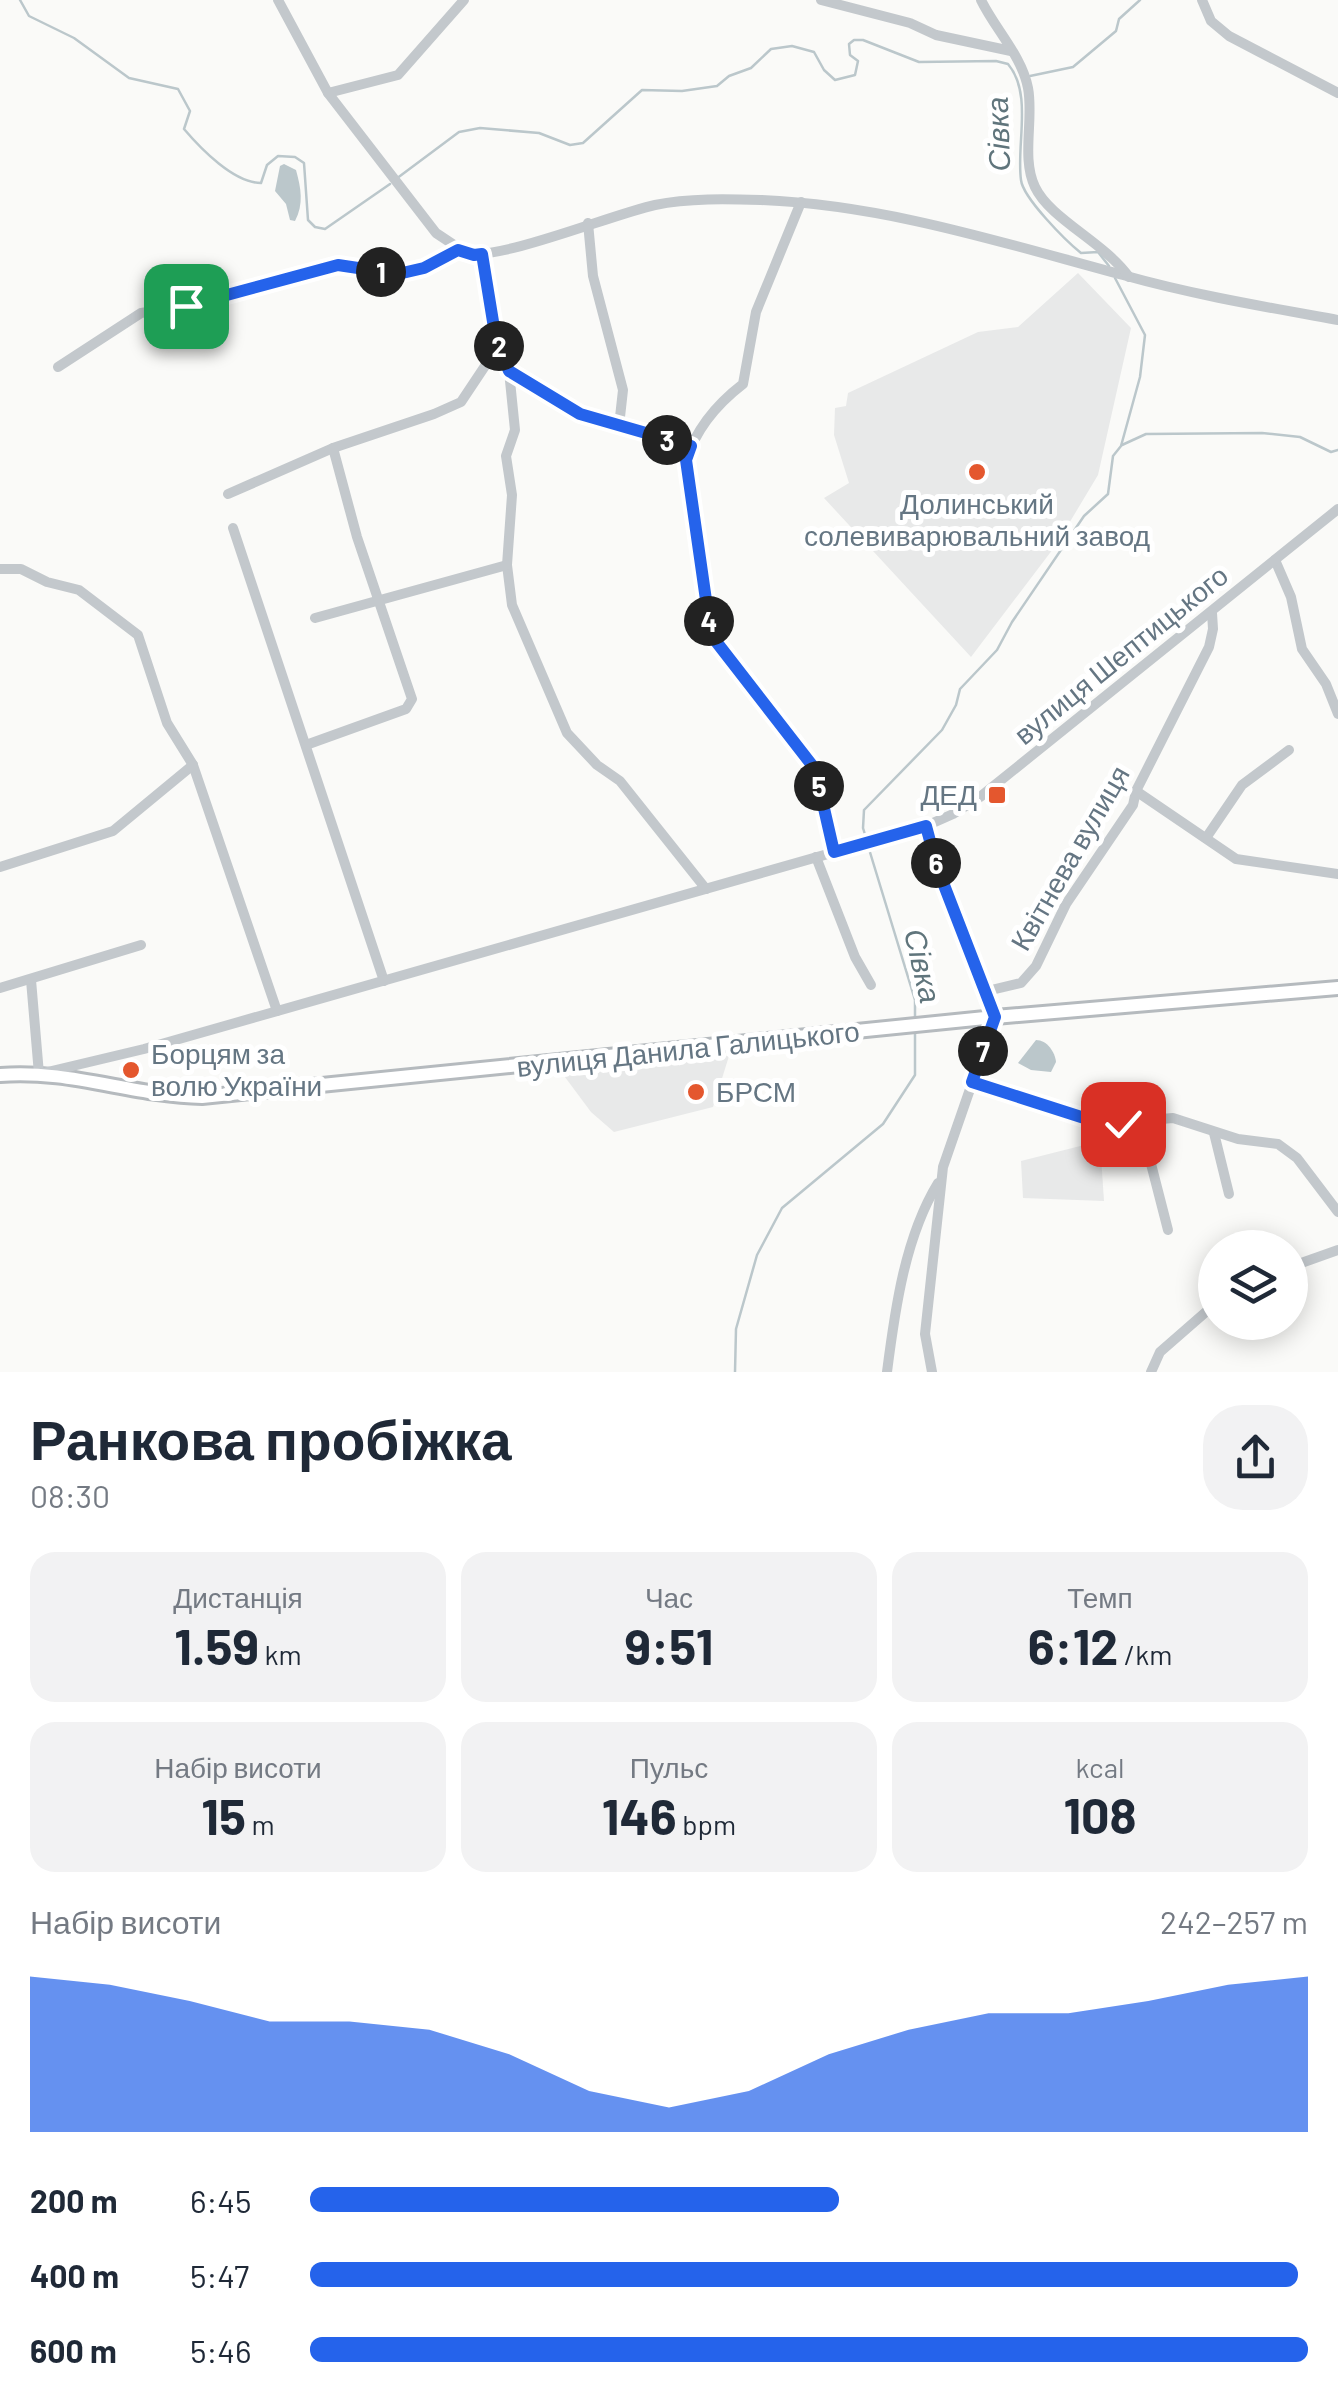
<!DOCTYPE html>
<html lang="uk">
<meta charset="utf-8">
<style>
:root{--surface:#fff;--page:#f2f2f3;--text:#1f2937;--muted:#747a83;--accent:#2563eb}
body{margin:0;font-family:Barlow,sans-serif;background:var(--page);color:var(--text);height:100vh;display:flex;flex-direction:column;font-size:38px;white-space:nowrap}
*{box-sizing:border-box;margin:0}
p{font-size:32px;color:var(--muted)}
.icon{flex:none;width:55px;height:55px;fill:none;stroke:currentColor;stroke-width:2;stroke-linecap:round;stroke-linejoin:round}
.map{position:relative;height:1372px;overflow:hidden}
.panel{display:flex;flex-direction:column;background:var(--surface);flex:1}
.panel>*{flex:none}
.tools{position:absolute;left:1198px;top:1230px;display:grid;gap:20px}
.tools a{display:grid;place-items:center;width:110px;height:110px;border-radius:50%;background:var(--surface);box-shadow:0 5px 25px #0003;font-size:50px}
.pin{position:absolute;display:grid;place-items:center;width:85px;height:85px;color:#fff;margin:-42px;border-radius:20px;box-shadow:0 5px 15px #0006}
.km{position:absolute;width:50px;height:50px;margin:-25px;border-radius:50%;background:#222;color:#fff;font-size:28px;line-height:50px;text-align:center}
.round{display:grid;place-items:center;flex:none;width:105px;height:105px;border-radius:40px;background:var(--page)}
.overview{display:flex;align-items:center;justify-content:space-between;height:170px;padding:0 30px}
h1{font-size:55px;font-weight:700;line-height:75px}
.metrics{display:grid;grid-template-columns:repeat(3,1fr);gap:15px;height:170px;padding:10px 30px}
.metrics div{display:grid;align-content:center;border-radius:25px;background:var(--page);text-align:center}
.metrics b{font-size:50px;font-weight:700}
.metrics small{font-size:28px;font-weight:400}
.metrics p{font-size:28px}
.chart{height:280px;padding:20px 30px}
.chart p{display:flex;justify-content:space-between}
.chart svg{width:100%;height:180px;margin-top:10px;fill:var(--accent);opacity:.7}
ul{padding:0 30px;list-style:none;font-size:32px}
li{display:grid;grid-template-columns:160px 120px 1fr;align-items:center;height:75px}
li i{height:25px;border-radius:12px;background:var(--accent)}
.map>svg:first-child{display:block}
.built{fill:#e8e9e9}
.water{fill:#bbc7cb}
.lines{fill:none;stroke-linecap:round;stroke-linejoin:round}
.stream{stroke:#bbc7cb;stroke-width:2.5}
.major-casing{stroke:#b5babe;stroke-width:18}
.minor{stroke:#c3c8cc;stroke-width:10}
.major{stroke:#fff;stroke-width:12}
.route-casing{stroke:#fff;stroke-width:20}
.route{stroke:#2563eb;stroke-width:12}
.poi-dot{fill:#e4572e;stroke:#fff;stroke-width:4}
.labels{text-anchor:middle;stroke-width:10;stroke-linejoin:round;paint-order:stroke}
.poi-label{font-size:28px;fill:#657683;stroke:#fff;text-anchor:start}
.street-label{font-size:28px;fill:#657683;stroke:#fff}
.water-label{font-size:30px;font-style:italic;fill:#60757c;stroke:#fff}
</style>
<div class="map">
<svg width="1338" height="1372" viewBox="0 0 1338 1372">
<rect width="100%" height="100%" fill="#fafaf8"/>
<g class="built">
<polygon points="1078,273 1131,328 1098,475 1056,545 971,657 824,498 849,483 834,435 835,408 846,406 848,393 978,332 1018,327"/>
<polygon points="729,1056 713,1107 614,1132 591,1112 562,1073 642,1062"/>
<polygon points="1100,1141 1104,1201 1023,1198 1021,1161"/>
</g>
<g class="water">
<path d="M284 164 296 170C301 188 304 204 295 221L290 220 286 204 275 191 280 166Z"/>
<path d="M1036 1040C1047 1040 1055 1052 1056 1062L1051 1072 1031 1070 1018 1063Z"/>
</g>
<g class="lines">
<g class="stream">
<path d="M20 0 29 16 74 38 129 78 178 89 190 111 184 129C201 149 234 183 261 183L267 165 278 156 295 157 304 163 308 220 315 227 325 229 390 184"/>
<polyline points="1030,76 1073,67 1116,31 1119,19 1140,0"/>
<path d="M396 179 459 132 480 128 539 133 570 145 583 143 642 90 682 91 717 86 729 76 751 68 771 49 792 46 814 52 824 70 835 80 855 75 858 61 850 55 849 44 854 40H863L919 62 996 61 1008 64C1033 94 1016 144 1021 180 1023 198 1066 241 1081 253L1098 252 1109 266"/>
<polyline points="1122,445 1146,434 1262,433 1300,437 1331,452 1338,450"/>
<polyline points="867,841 863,828 864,810 942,730 956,705 960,689 997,650 1012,622 1084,516 1108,494 1113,456 1121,446 1140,377 1145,335 1115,278"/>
<polyline points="869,849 915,1000 915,1019"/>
<polyline points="735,1372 736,1329 757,1255 782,1208 883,1124 915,1075 915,1032"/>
</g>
<g class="major-casing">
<path id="major" d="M0 1075C68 1069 134 1096 202 1097L995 1017 1338 988"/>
</g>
<g class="minor">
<path d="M278 0 328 93 436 233 466 253C500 261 613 214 655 205 689 198 727 199 761 200 886 205 1003 243 1123 275 1194 295 1266 307 1338 320"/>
<polyline points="821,0 910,23 936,35 1011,51"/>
<path d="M981 0C995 29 1022 56 1028 88 1034 119 1021 158 1035 187 1050 219 1104 242 1129 277"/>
<polyline points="1202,0 1211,21 1229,36 1338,93"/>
<polyline points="328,93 398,75 464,0"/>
<path d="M801 202 756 312 743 384C717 404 696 428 686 461L711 635 815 769 835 852"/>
<polyline points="588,223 593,276 623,390 619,426"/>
<polyline points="482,254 496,340 509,371 515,430 506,456 512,495 507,565 512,605 567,733 597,765 620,781 706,889"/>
<polyline points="58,367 141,313 186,306 338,265 397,274 424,268 458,250"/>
<polyline points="509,371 580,414 691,446"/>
<polyline points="228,494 333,448 434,414 461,402 485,366 496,340"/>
<polyline points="233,528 384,981"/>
<polyline points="1275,560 1291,597 1302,649 1326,684 1338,714"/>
<polyline points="0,569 21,569 47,582 79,590 138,635 167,723 193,765 277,1011"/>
<polyline points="315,618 507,565"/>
<polyline points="306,745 406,709 412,699 357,537 333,448"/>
<polyline points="1136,791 1236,859 1338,874"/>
<polyline points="926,826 937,867 995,1017 943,1167 925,1334 932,1372"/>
<polyline points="1206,838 1242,785 1289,750"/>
<polyline points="816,857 855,957 871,985"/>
<polyline points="0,867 113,831 193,765"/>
<polyline points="31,980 39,1074 144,1049 926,826 953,814 980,797 1338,509"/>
<polyline points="0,988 141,945"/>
<polyline points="987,991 1021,983 1036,966 1066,904 1133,805 1136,791 1209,647 1213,629 1212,613"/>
<polyline points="972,1083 1103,1124 1173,1118 1238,1139 1278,1144 1297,1158 1338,1212"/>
<polyline points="1140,1121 1168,1230"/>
<polyline points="1214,1133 1229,1194"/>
<polyline points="1290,1267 1338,1250"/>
<path d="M887 1372C895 1309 905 1237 938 1183"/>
<polyline points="1151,1372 1160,1352 1215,1304"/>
</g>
<use href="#major" class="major"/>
</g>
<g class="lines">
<g class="route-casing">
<polyline id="route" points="186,306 338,265 398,274 424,268 458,250 474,255 482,254 496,340 509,371 580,414 691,446 686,460 711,635 815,769 834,852 926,826 937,867 995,1017 972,1082 1103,1124 1123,1124"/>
</g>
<use href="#route" class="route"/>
</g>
<g class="poi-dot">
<circle cx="977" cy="472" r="10"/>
<rect x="987" y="785" width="20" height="20" rx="5"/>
<circle cx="131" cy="1070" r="10"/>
<circle cx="696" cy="1092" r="10"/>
</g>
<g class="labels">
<g class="poi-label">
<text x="977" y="514" text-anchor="middle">Долинський<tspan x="977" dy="32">солевиварювальний завод</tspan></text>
<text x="977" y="805" text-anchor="end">ДЕД</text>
<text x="151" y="1064">Борцям за<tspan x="151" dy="32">волю України</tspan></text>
<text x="716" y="1102">БРСМ</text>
</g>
<g class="street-label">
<text transform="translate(1121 655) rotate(-39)" y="10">вулиця Шептицького</text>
<text transform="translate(1070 858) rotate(-60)" y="10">Квітнева вулиця</text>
<text transform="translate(688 1049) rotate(-6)" y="10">вулиця Данила Галицького</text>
</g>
<g class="water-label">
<text transform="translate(999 134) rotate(-92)" y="10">Сівка</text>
<text transform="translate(922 966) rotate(77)" y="10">Сівка</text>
</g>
</g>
</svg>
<div class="tools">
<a><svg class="icon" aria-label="layers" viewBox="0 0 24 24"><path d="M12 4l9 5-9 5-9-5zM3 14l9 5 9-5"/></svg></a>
</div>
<div class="pin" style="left:186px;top:306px;background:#1e9e55"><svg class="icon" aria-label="arrive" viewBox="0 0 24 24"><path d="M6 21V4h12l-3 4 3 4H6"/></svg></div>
<div class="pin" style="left:1123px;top:1124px;background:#d93025"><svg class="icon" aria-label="check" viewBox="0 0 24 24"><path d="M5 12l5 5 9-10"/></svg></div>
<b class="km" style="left:381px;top:272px">1</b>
<b class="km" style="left:499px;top:346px">2</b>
<b class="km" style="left:667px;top:440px">3</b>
<b class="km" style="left:709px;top:621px">4</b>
<b class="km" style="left:819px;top:786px">5</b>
<b class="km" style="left:936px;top:863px">6</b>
<b class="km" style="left:983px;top:1051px">7</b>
</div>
<section class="panel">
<div class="overview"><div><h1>Ранкова пробіжка</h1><p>08:30</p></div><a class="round"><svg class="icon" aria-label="share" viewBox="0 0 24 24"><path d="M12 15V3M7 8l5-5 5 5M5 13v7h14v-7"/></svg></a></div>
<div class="metrics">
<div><p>Дистанція</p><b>1.59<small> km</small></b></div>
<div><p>Час</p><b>9:51</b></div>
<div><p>Темп</p><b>6:12<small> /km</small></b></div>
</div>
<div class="metrics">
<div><p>Набір висоти</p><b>15<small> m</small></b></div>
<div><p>Пульс</p><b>146<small> bpm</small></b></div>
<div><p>kcal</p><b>108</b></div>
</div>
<div class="chart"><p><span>Набір висоти</span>242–257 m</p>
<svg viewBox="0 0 160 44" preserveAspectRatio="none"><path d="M0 44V6L10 8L20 12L30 17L40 17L50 19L60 25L70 34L80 38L90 34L100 25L110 19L120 15L130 15L140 12L150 8L160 6V44z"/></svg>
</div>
<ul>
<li><b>200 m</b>6:45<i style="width:53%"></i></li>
<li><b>400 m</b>5:47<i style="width:99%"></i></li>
<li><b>600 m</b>5:46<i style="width:100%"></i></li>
</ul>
</section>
